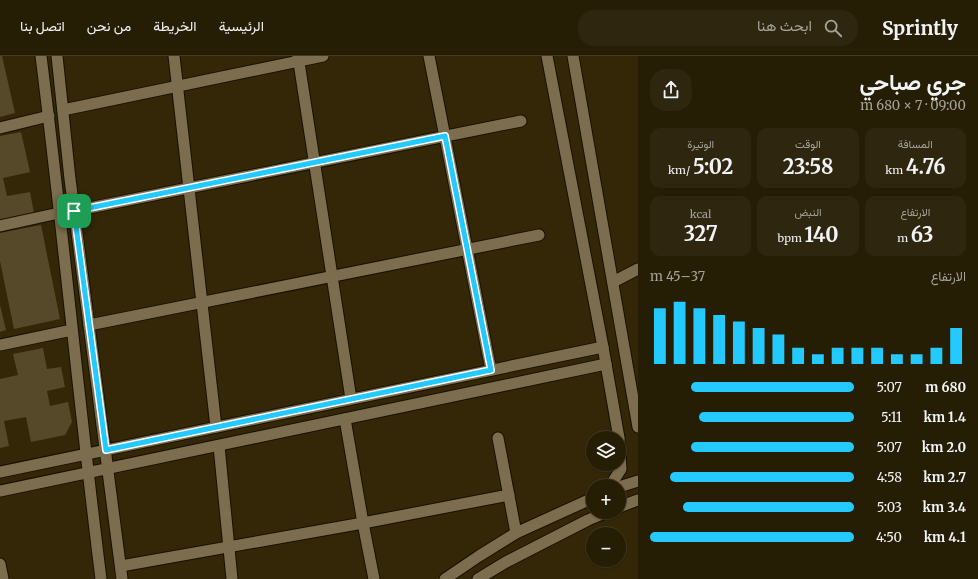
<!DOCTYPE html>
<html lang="ar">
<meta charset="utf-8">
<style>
:root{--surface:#261d05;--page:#2e260f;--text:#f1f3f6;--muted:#a4a29a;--line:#423b27;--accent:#24c9fe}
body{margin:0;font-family:Merriweather,Vazirmatn,serif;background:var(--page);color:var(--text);direction:rtl;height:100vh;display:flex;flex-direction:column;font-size:15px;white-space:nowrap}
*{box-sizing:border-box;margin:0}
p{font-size:13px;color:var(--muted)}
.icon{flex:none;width:22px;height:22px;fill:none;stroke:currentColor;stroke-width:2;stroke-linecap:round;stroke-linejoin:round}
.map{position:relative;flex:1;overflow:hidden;direction:ltr}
.sheet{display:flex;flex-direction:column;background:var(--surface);width:340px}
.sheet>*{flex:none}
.buttons{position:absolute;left:586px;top:375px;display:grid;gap:8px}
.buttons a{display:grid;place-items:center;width:40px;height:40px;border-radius:50%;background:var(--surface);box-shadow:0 1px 3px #0004,0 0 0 1px var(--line);font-size:20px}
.pin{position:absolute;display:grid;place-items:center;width:34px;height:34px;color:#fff;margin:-17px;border-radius:8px;box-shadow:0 2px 6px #0006}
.round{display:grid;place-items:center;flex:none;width:42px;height:42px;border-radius:16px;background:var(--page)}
.summary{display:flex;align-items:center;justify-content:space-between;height:68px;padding:0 12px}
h1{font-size:22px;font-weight:700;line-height:30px}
.metrics{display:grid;grid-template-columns:repeat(3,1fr);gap:6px;height:68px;padding:4px 12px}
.metrics div{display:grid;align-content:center;border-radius:10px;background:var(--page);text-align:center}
.metrics b{font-size:20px;font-weight:700}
.metrics small{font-size:11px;font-weight:400}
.metrics p{font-size:11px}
.chart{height:112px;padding:8px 12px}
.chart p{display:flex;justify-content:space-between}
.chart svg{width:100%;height:72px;margin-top:4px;stroke:var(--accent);stroke-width:6}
ul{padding:0 12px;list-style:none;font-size:13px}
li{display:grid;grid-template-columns:64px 48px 1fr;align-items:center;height:30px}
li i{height:10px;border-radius:5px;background:var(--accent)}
header{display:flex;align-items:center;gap:24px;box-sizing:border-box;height:56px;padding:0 20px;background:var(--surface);border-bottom:1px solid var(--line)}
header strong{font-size:19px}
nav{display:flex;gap:22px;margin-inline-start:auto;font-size:14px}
.search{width:280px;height:36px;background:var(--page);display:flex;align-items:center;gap:10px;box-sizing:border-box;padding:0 14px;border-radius:16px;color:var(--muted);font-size:15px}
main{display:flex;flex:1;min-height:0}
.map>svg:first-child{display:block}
.building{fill:#56492a}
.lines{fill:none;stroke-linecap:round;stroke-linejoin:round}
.minor-casing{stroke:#191000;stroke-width:13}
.tertiary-casing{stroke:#191000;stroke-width:13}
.minor{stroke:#7b6d4d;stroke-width:11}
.tertiary{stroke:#7b6d4d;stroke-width:11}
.route-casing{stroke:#fff;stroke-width:8}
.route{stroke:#24c9fe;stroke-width:5}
</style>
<header>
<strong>Sprintly</strong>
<div class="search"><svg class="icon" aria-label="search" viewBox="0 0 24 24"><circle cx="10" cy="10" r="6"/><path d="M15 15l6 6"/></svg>ابحث هنا</div>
<nav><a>الرئيسية</a><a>الخريطة</a><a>من نحن</a><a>اتصل بنا</a></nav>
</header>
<main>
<section class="sheet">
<div class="summary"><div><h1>جري صباحي</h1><p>09:00 · 7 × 680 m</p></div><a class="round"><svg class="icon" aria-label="share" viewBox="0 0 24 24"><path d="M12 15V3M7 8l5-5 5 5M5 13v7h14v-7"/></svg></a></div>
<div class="metrics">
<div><p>المسافة</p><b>4.76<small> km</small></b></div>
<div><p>الوقت</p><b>23:58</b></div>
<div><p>الوتيرة</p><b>5:02<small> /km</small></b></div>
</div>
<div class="metrics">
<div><p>الارتفاع</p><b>63<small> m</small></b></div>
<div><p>النبض</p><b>140<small> bpm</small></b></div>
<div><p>kcal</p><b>327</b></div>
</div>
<div class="chart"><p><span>الارتفاع</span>37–45 m</p>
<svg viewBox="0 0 160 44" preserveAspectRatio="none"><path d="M5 44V10M15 44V6M25 44V10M35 44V14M45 44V18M55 44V22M65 44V26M75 44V34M85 44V38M95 44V34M105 44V34M115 44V34M125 44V38M135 44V38M145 44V34M155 44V22"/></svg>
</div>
<ul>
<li><b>680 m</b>5:07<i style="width:80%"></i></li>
<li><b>1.4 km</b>5:11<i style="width:76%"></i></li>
<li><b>2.0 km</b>5:07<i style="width:80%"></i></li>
<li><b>2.7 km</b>4:58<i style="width:90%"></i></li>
<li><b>3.4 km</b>5:03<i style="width:84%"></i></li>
<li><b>4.1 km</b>4:50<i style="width:100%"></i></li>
</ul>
</section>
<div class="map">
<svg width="638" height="523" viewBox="0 0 638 523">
<rect width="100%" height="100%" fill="#332707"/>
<g class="building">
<polygon points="0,0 2,0 15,57 0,61"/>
<polygon points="21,76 30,116 3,122 7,140 30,136 34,157 0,164 0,80"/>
<polygon points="41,169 60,263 14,273 0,205 0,177"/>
<polygon points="0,249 6,274 0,276"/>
<polygon points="43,292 47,313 61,311 65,331 47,335 50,350 68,346 72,366 65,379 31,386 26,361 4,365 9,390 0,392 0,323 18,319 13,298"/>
</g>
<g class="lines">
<g class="minor-casing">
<g id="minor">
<polyline points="174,0 216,371"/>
<polyline points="298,0 351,343"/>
<polyline points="429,0 491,314"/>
<polyline points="63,54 323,0"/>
<polyline points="0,72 49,60"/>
<polyline points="74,155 521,65"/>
<polyline points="0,170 59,157"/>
<polyline points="613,226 638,213"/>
<polyline points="89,269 539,179"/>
<polyline points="0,289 72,274"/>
<polyline points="345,363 363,467 374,523"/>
<polyline points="498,382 516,477"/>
<polyline points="219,390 232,523"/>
<polyline points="0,508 3,523"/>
<polyline points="121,510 363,467 509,439"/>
</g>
</g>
<g class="tertiary-casing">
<g id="tertiary">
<path d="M41 0C63 174 79 349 101 523"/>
<polyline points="57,0 70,123 122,523"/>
<polyline points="547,0 603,291 619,382"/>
<polyline points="573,0 638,371"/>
<polyline points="0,416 603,291"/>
<polyline points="610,430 621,413 619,383"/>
<polyline points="619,431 638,425"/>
<polyline points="0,435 606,308"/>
<polyline points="619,451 638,444"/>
<polyline points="445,523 479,500 516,477 593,442"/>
<polyline points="478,523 506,506 588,464 607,456"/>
</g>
</g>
<use href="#minor" class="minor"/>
<use href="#tertiary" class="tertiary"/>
</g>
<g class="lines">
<g class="route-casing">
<polygon id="route" points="445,80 491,314 106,394 74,155"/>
</g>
<use href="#route" class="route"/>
</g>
</svg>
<div class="buttons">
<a><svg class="icon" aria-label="layers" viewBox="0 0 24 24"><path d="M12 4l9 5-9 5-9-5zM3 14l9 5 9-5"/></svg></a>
<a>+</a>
<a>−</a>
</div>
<div class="pin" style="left:74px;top:155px;background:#1e9e55"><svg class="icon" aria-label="arrive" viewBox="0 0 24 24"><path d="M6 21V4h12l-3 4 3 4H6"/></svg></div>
</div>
</main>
